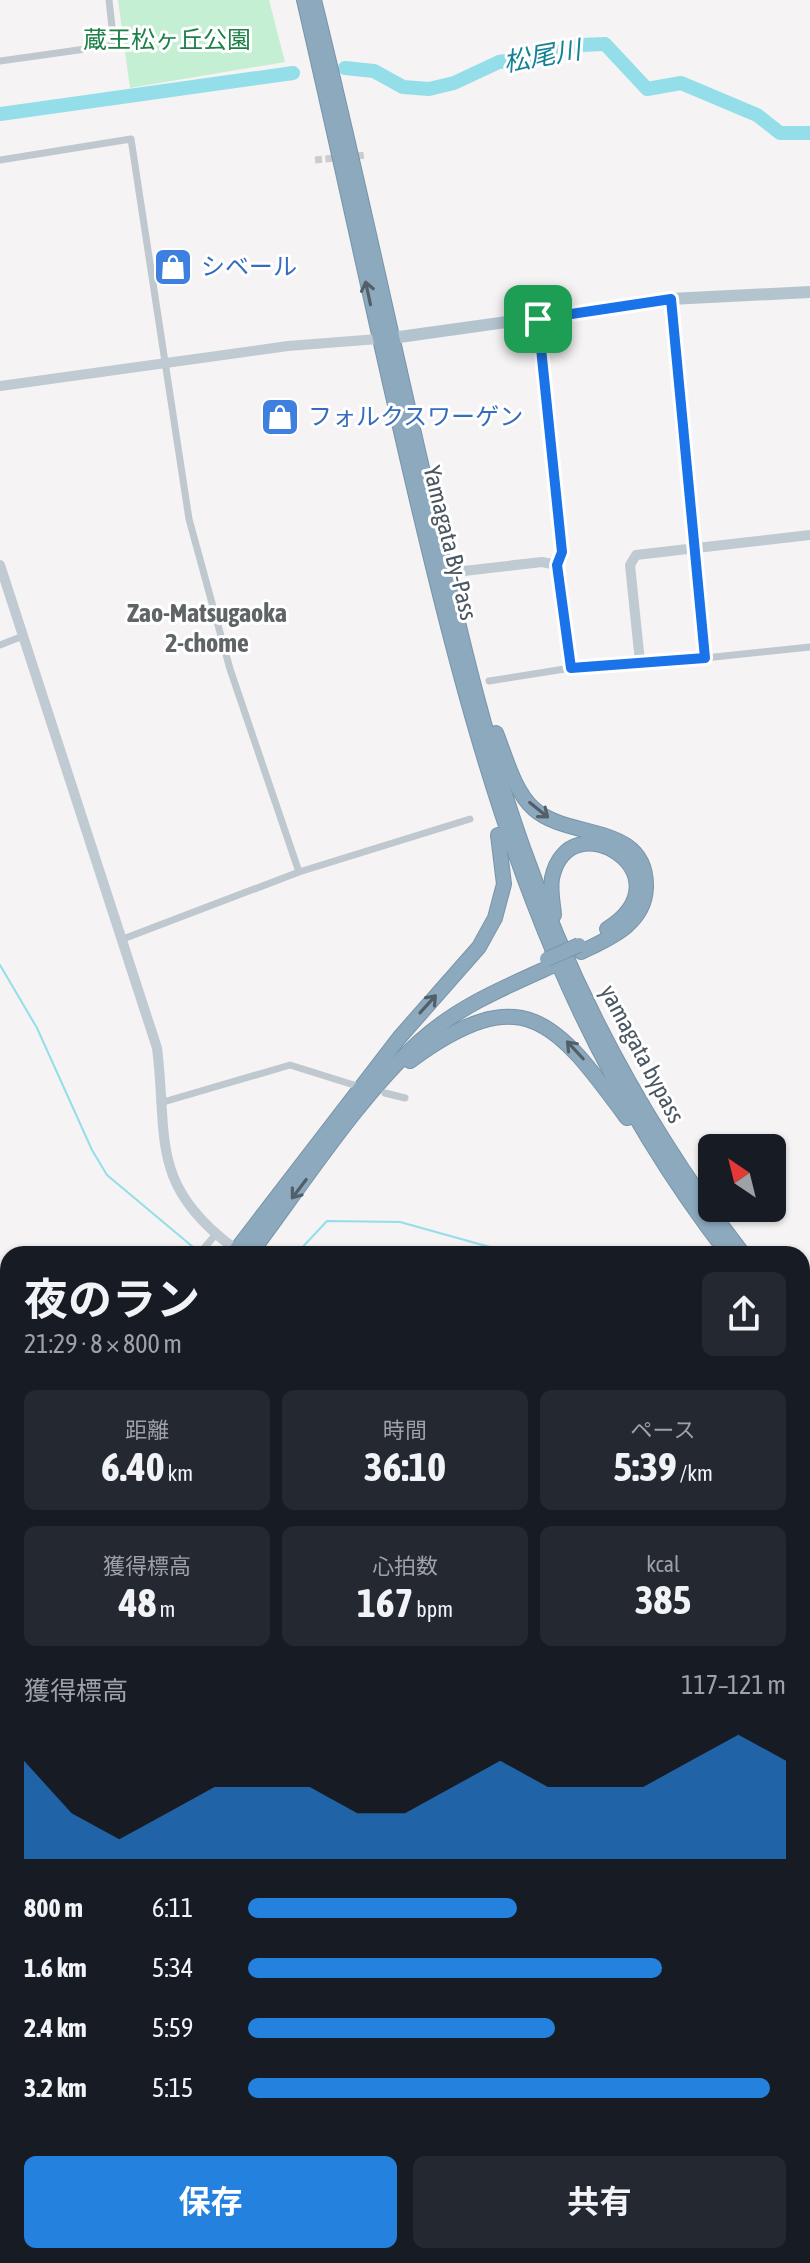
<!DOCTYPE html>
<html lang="ja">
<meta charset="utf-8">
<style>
:root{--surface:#171b24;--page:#242831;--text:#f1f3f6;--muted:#9ea1a6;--accent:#2482de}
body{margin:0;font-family:"Asap Condensed","Noto Sans JP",sans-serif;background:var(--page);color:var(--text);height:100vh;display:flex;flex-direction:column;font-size:30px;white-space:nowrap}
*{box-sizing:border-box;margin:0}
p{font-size:26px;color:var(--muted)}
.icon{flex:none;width:44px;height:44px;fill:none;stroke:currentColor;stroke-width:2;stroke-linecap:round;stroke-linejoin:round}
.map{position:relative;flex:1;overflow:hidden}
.side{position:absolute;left:0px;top:1246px;width:810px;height:1018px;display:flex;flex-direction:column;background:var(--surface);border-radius:24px 24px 0 0;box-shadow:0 2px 6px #0004}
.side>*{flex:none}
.needle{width:52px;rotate:325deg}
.fabs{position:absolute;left:698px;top:1134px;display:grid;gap:16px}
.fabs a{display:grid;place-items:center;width:88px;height:88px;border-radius:12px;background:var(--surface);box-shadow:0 2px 6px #0004;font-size:40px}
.pin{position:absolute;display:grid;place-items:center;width:68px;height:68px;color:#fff;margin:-34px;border-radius:16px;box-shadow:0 4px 12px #0006}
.round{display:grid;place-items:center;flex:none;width:84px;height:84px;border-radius:12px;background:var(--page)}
.overview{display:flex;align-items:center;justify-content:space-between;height:136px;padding:0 24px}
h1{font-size:44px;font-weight:700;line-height:60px}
.figures{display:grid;grid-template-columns:repeat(3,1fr);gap:12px;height:136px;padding:8px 24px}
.figures div{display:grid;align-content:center;border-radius:12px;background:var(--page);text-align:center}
.figures b{font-size:40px;font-weight:700}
.figures small{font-size:22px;font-weight:400}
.figures p{font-size:22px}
.chart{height:224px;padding:16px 24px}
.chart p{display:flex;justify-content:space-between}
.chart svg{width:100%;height:144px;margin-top:8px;fill:var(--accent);opacity:.7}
.button{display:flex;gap:16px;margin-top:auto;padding:16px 24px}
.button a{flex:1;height:92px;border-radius:12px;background:var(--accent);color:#fff;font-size:32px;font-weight:700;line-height:92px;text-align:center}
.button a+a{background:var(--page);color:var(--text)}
ul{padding:0 24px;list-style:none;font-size:26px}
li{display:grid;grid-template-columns:128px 96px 1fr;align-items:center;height:60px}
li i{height:20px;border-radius:10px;background:var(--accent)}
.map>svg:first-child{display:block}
.green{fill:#c5efd2}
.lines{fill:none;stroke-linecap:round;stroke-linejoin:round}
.stream{stroke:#94dee9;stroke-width:2}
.river{stroke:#94dee9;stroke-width:14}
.street-tunnel{stroke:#caccce;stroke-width:7;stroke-dasharray:7 3.5;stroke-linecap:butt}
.highway-casing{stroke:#7894aa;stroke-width:16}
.street{stroke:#bfc8ce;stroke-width:7}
.secondary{stroke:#c0cad3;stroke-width:10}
.primary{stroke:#b4c4cf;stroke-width:12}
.highway{stroke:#8da9be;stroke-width:14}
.rail{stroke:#b5b8bc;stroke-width:2}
.highway-bridge-casing{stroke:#7894aa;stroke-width:16;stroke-linecap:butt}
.highway-bridge{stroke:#8da9be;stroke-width:14}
.oneway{stroke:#525f69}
.route-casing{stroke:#fff;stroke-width:16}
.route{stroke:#1a73e8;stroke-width:10}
.labels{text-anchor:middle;stroke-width:6;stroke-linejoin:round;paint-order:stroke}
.park-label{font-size:24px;fill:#1c8047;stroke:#fff}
.shop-label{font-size:24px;fill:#366cbe;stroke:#fff;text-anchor:start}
.street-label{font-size:24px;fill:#4b5760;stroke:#fff}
.water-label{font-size:26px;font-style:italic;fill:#138294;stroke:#fff}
.neighbourhood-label{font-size:26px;font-weight:bold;fill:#5f6467;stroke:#fff}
</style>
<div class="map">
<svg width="810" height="2263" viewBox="0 0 810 2263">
<rect width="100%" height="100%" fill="#f5f3f3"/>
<g class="green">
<polygon points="118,0 269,0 285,62 130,88"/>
<polygon points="0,2175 8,2193 8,2256 27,2256 28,2263 0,2263"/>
</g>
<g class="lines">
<g class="stream">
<polyline points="0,965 37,1028 92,1150 107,1175 193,1247"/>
<polyline points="296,1254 327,1221 400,1222 515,1254"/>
<polyline points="802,1384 810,1389"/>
</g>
<g class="river">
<polyline points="345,68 374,71 403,87 429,89 454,83 499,62 553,54 580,45 605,44 647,89 681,83 757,115 780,133 810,133"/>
<polyline points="0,114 293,73"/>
<polyline points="0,1924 8,1929"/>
<polyline points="489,2256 495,2263"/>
</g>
<polyline class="street-tunnel" points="315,160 367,155"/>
<g class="highway-casing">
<g id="highway">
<path d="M304 0C344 172 380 345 421 517 485 786 555 1031 728 1254"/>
<path d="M314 0C354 161 388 323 426 485 454 607 481 730 523 848 574 993 649 1132 743 1254"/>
<path d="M496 733C506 758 514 791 534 809 569 840 647 822 646 887 645 924 610 938 581 952"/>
<path d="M554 915C553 903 550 891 552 878 569 798 692 875 607 929"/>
<path d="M410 1061C524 977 556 1022 627 1118"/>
<polyline points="233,1254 399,1038 479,947 495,918 504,884 498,835"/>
<path d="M250 1254C300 1188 358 1097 419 1042 457 1007 505 987 552 966"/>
<polyline points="802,1328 810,1338"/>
<polyline points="802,1348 810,1358"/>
<polyline points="0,1409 8,1409"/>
<polyline points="0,1430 8,1433"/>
<polyline points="0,1454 8,1457"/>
<polyline points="802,1709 810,1712"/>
</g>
</g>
<g class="street">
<polyline points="0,61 114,45 109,0"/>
<polyline points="0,160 131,139 189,519 230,669 299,872"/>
<polyline points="0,645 23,636"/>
<polyline points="705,658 810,647"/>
<polyline points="489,681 571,668"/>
<polyline points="123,939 299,872 470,819"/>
<polyline points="385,1093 405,1098"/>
<polyline points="160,1103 290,1065 357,1086"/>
<polyline points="199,1254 216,1234"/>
<polyline points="0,1379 8,1380"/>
<polyline points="802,2083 810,2082"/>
</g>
<g class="secondary">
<polyline points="538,319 562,552 557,565"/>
<polyline points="0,386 288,346 378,339"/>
<path d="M0 565 157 1048C168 1136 149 1183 230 1245"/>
<polyline points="446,573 542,562 557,565 571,668 705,658 671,299"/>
<polyline points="640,662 630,565 636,555 810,535"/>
</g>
<polyline class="primary" points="385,339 671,299 810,292"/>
<use href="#highway" class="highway"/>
<g class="rail">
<polyline points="0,2014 8,2021"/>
<polyline points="302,2256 311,2263"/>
</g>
<g class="highway-bridge-casing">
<polyline id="highway-bridge" points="547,959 579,945"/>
</g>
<use href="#highway-bridge" class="highway-bridge"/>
</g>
<defs><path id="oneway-shaft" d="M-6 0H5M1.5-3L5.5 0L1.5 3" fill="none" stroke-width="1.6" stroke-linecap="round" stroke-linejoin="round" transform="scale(2)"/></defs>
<g class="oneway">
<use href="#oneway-shaft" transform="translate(368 293) rotate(-102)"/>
<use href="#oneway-shaft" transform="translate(539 810) rotate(39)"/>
<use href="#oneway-shaft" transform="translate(428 1004) rotate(-48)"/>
<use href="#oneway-shaft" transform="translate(575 1050) rotate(-133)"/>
<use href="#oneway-shaft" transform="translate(299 1189) rotate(127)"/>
</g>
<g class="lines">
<g class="route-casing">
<polygon id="route" points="671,299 705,658 571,668 557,565 562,552 538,319"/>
</g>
<use href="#route" class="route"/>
</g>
<defs>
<g id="shop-square" transform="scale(2)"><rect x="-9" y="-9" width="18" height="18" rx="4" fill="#3f7fe0" stroke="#fff"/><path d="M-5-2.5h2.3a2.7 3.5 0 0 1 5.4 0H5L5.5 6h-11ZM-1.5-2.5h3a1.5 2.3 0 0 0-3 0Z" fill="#fff"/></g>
</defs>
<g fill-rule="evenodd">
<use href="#shop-square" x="173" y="267"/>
<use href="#shop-square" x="280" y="417"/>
</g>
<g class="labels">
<g class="park-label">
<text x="167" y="48">蔵王松ヶ丘公園</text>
</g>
<g class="shop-label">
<text x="201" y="275">シベール</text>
<text x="308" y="425">フォルクスワーゲン</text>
</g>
<g class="street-label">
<text transform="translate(450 543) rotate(76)" y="8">Yamagata By-Pass</text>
<text transform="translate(642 1054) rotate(62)" y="8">yamagata bypass</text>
</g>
<g class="water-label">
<text transform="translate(542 56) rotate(-10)" y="9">松尾川</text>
</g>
<g class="neighbourhood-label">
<text x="207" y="622">Zao-Matsugaoka<tspan x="207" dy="30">2-chome</tspan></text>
</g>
</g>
</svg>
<div class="fabs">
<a><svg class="needle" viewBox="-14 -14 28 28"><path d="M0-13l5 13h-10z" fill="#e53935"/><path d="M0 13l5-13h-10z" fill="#9ea1a6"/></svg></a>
</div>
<div class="pin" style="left:538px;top:319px;background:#1e9e55"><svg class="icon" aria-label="arrive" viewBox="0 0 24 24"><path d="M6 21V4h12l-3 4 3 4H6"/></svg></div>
<section class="side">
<div class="overview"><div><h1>夜のラン</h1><p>21:29 · 8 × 800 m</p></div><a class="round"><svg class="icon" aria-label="share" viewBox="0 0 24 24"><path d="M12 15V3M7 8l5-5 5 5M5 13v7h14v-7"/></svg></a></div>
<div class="figures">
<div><p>距離</p><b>6.40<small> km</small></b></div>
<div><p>時間</p><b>36:10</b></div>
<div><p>ペース</p><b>5:39<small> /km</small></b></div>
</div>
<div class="figures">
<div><p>獲得標高</p><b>48<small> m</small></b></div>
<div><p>心拍数</p><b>167<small> bpm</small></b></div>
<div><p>kcal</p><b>385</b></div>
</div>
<div class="chart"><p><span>獲得標高</span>117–121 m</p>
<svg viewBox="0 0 160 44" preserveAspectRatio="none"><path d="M0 44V14L10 30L20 38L30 30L40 22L50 22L60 22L70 30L80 30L90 22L100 14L110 22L120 22L130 22L140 14L150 6L160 14V44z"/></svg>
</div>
<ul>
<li><b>800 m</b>6:11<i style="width:50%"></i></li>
<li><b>1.6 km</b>5:34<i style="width:77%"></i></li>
<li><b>2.4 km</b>5:59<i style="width:57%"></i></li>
<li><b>3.2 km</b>5:15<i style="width:97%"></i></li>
</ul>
<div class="button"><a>保存</a><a>共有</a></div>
</section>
</div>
